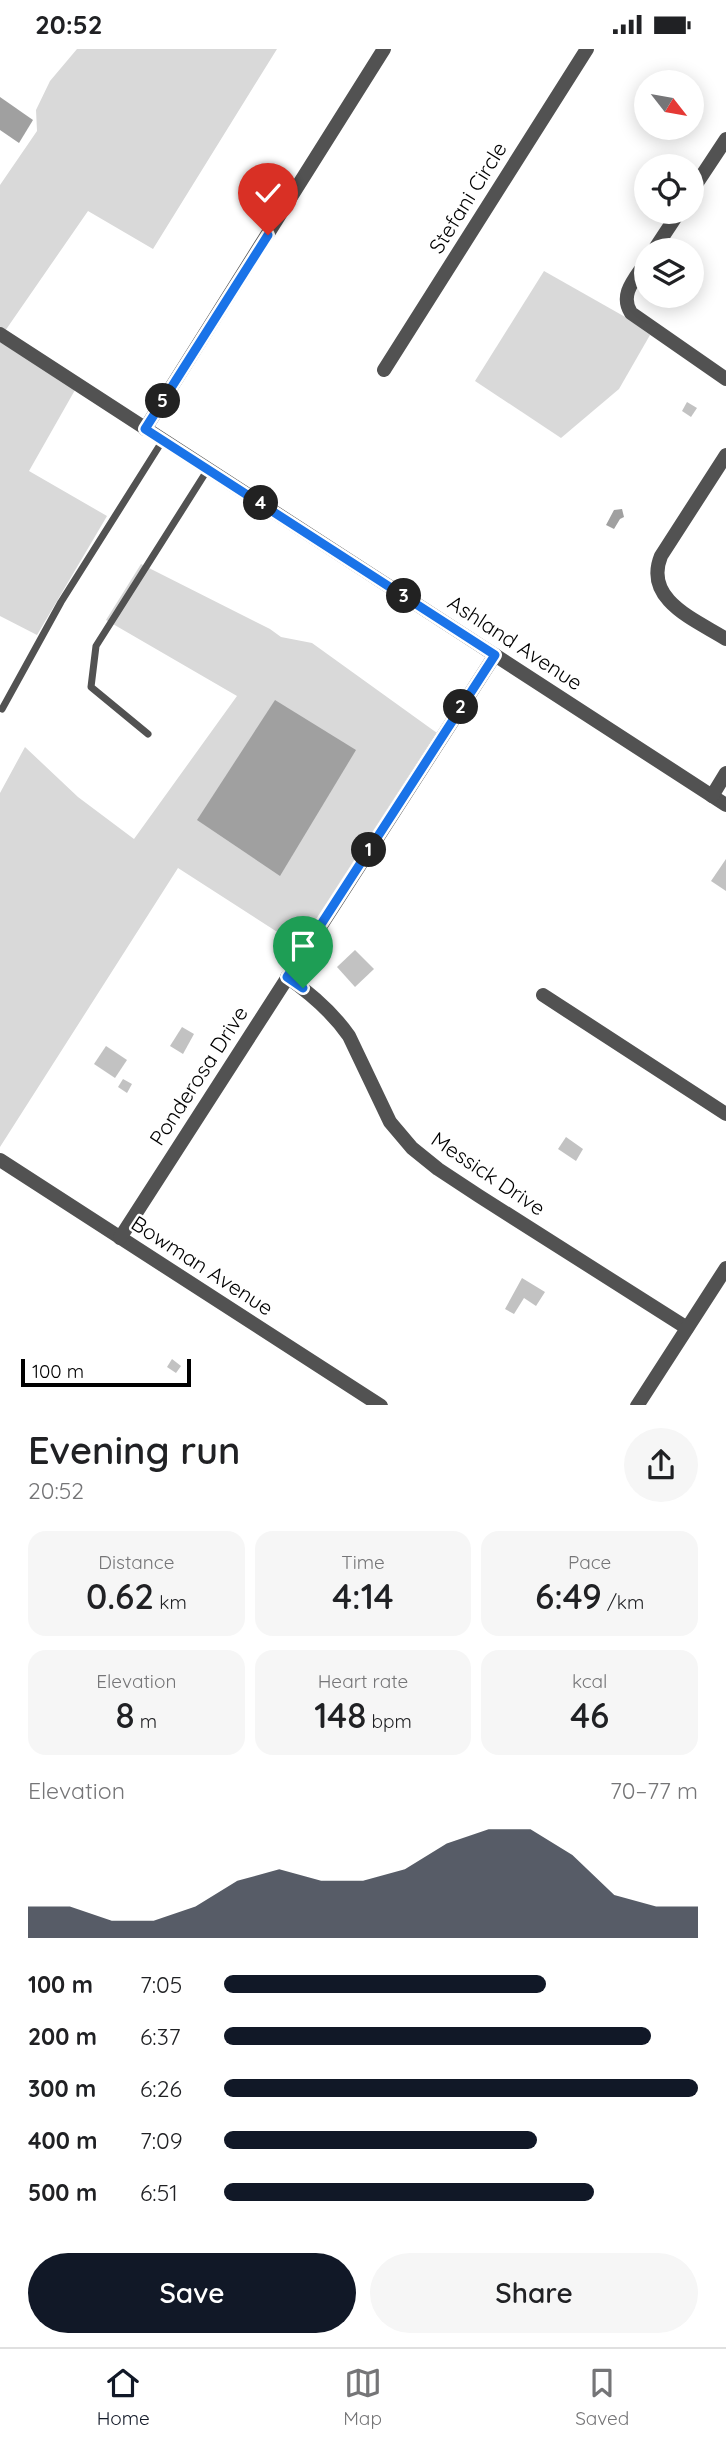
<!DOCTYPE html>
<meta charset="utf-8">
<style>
:root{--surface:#fff;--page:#f6f6f6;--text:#202124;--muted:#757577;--line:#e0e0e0;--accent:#111827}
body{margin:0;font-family:Quicksand,sans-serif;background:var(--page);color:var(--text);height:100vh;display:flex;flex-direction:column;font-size:26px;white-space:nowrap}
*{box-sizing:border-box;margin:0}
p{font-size:23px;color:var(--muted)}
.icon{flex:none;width:38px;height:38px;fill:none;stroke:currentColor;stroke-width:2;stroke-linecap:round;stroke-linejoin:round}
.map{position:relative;height:1356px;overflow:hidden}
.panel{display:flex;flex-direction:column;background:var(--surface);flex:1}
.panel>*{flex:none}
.needle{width:46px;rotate:121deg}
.controls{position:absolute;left:634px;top:21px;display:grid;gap:14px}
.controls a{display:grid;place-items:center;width:70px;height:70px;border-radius:50%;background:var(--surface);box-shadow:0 4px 18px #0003;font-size:35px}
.scale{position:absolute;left:21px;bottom:18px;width:170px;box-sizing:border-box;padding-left:7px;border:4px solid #000;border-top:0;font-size:19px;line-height:24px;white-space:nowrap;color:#000;-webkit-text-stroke:5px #fff;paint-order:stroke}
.pin{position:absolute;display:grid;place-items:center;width:60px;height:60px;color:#fff;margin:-72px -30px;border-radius:50% 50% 50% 0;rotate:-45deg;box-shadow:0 0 7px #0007}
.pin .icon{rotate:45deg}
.km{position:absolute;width:35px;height:35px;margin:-18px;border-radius:50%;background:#222;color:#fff;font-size:19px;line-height:35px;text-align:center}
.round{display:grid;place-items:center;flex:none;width:74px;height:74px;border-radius:37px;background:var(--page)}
.summary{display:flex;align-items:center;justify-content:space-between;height:119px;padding:0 28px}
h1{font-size:38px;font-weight:600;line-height:52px}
.figures{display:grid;grid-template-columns:repeat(3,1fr);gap:10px;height:119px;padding:7px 28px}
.figures div{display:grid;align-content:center;border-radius:18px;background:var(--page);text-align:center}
.figures b{font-size:35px;font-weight:600}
.figures small{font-size:19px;font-weight:400}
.figures p{font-size:19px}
.chart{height:196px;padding:14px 28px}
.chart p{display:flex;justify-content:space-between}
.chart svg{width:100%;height:126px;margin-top:7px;fill:var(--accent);opacity:.7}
.action{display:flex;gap:14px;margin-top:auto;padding:14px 28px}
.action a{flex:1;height:80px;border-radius:42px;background:var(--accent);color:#fff;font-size:28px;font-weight:600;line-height:80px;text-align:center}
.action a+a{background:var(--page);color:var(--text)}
ul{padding:0 28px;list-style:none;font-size:23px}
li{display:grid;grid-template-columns:112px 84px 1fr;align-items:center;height:52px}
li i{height:18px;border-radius:9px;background:var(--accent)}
.status{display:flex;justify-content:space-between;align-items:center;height:49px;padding:0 35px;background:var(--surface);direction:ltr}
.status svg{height:19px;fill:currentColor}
.dock{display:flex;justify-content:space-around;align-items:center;height:98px;border-top:2px solid var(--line);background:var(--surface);font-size:19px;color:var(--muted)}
.dock a{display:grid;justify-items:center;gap:4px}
.dock .on{color:var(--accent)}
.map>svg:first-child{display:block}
.green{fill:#d9d9d9}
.water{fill:#a0a0a0}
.building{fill:#c2c2c2}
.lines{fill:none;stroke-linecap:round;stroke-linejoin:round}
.service{stroke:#525252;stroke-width:7}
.minor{stroke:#525252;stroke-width:14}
.tertiary{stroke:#525252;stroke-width:14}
.route-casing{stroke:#fff;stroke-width:14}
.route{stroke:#1a73e8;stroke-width:9}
.labels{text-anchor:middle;stroke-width:5;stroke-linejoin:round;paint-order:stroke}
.street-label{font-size:21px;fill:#000;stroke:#fff}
</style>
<div class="status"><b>20:52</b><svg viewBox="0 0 49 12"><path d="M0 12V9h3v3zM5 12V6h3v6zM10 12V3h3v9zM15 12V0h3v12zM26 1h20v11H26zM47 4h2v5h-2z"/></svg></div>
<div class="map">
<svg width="726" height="1357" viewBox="0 0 726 1357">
<rect width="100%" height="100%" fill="#fff"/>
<g class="green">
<polygon points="77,0 277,0 153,200 88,162 5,282 0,279 0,136 37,82 36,61 50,32"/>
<polygon points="544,222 627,269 650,286 619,340 561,389 475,332"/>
<polygon points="0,293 75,341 29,422 107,467 37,586 0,567"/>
<polygon points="141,515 270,580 281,588 312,594 437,684 299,897 178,819 0,1098 0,744 25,698 78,748 134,790 237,647 106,571"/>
</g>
<g class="water">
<polygon points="0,48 33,71 19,94 0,81"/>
<polygon points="622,460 624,468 620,470 614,480 606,476 614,461"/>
<polygon points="275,651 356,701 280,827 197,771"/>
</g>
<g class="building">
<polygon points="687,353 697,359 691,368 682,362"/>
<polygon points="726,810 726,842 711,832"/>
<polygon points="355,901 374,920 355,938 337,918"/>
<polygon points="182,978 194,985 183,1005 170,997"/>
<polygon points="106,997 127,1011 115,1029 94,1015"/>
<polygon points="123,1030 132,1035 127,1044 118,1038"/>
<polygon points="566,1088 583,1100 576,1112 558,1100"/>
<polygon points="522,1229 545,1243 536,1257 524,1249 514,1265 505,1260"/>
<polygon points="172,1310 181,1317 176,1324 167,1318"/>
</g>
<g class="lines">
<g class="service">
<polyline points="2,660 61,553 163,391"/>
<polyline points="148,685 91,638 96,597 208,420"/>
</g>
<g class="minor">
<polyline points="691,143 726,90"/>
<polyline points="654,201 679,163"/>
<path d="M646 213C635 230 619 245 631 264L726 330"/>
<polyline points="0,285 726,756"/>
<polyline points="384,321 587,0"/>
<polyline points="145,380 384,0"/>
<path d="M726 406 661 507C643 551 696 571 726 590"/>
<polyline points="712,747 726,724"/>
<path d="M287 928C310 944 333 964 349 987L390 1073 412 1099 438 1120 479 1147 687 1279"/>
<polyline points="543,946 726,1065"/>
<polyline points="0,1111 381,1357"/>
<polyline points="120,1189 495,606"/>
</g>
<polyline class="tertiary" points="637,1357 726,1219"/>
</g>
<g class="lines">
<g class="route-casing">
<polyline id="route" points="268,186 145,380 495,606 287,928 303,939"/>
</g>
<use href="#route" class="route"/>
</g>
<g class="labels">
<g class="street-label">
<text transform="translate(468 149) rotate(-58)" y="7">Stefani Circle</text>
<text transform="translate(515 594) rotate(33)" y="7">Ashland Avenue</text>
<text transform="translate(199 1027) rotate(-57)" y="7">Ponderosa Drive</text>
<text transform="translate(488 1125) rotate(34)" y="7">Messick Drive</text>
<text transform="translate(202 1217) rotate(33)" y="7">Bowman Avenue</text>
</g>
</g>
</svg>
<div class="controls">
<a><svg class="needle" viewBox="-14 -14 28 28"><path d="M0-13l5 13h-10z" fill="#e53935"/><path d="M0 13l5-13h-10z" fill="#757577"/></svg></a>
<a><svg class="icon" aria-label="locate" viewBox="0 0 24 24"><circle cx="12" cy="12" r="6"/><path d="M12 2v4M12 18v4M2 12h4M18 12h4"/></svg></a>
<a><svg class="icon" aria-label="layers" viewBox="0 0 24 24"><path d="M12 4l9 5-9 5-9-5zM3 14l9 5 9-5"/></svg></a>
</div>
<div class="scale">100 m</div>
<div class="pin" style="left:303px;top:939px;background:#1e9e55"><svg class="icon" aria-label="arrive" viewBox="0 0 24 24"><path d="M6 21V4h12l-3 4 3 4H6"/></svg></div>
<div class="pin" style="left:268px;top:186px;background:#d93025"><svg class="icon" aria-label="check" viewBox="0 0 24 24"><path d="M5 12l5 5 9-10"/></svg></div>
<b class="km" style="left:369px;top:801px">1</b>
<b class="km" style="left:461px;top:658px">2</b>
<b class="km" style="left:404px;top:547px">3</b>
<b class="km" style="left:261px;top:454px">4</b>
<b class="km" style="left:163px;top:352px">5</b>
</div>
<section class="panel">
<div class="summary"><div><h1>Evening run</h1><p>20:52</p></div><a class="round"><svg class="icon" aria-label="share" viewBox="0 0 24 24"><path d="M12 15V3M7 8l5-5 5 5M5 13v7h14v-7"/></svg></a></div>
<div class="figures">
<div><p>Distance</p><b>0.62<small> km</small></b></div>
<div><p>Time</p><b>4:14</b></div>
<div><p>Pace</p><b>6:49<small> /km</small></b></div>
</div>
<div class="figures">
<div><p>Elevation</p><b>8<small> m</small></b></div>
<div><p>Heart rate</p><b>148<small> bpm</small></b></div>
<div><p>kcal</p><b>46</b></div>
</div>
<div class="chart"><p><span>Elevation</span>70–77 m</p>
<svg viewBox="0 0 160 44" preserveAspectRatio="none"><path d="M0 44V33L10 33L20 38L30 38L40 33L50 24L60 20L70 24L80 24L90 20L100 11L110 6L120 6L130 15L140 29L150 33L160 33V44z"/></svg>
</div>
<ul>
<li><b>100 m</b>7:05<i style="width:68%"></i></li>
<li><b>200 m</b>6:37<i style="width:90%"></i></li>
<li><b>300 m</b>6:26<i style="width:100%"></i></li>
<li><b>400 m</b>7:09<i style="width:66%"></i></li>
<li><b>500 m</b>6:51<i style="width:78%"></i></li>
</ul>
<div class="action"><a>Save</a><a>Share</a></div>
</section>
<nav class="dock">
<a class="on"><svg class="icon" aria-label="home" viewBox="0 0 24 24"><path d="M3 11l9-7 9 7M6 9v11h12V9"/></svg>Home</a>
<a><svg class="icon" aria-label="map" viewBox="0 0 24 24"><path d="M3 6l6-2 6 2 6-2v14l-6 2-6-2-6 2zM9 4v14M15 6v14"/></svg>Map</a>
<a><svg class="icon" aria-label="saved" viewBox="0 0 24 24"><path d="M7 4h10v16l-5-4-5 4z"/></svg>Saved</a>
</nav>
